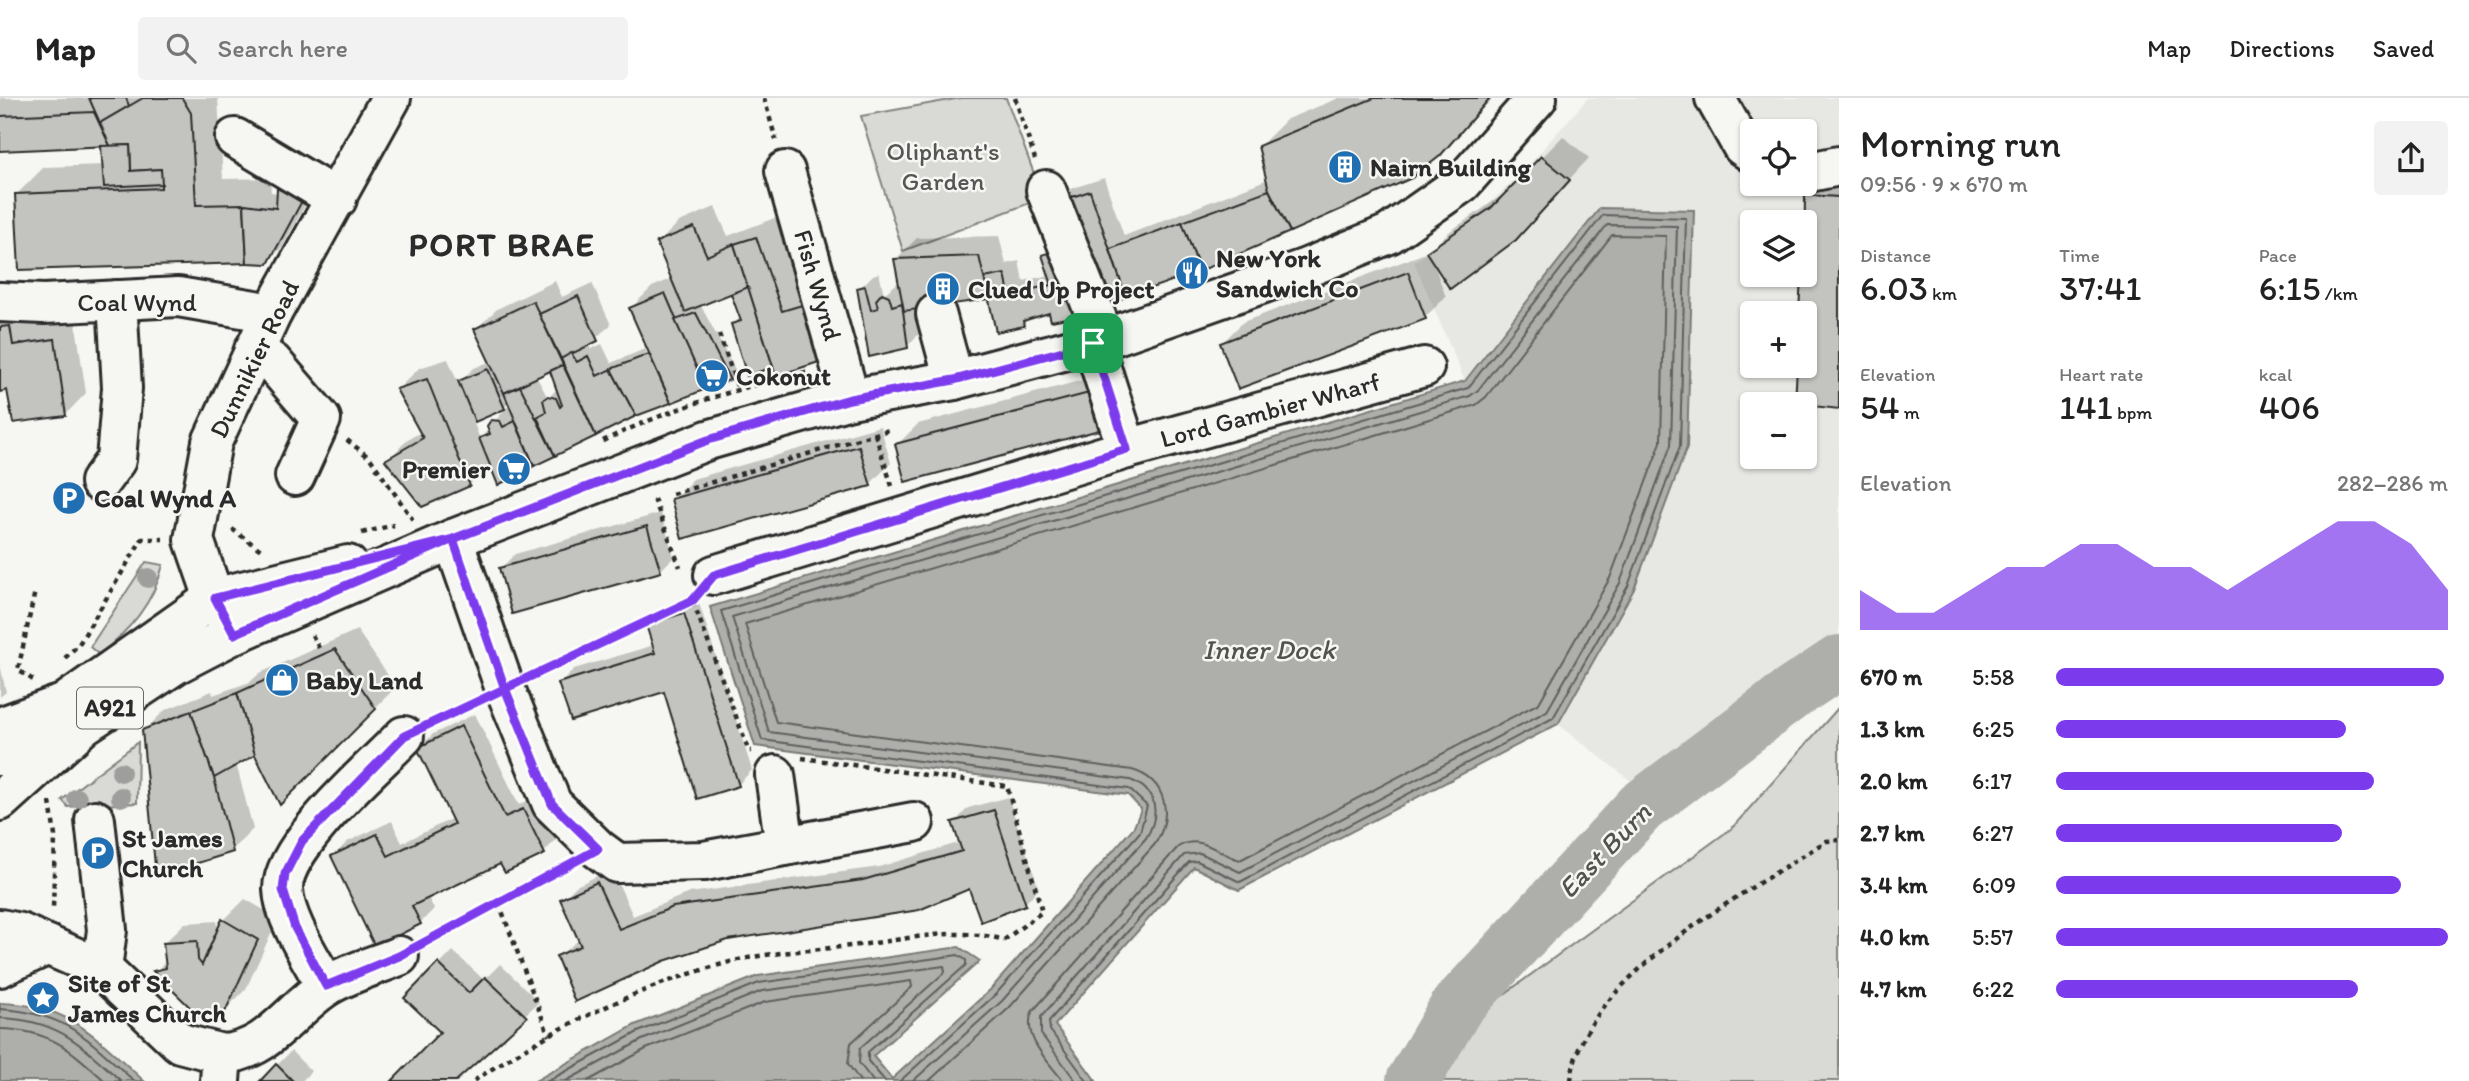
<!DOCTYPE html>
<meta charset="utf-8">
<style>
:root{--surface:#fff;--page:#f2f2f2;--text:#222;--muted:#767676;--line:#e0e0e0;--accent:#7c3aed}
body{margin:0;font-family:Itim,sans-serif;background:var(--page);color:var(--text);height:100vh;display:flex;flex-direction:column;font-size:26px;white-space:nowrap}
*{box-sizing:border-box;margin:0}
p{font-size:23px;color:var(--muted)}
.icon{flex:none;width:38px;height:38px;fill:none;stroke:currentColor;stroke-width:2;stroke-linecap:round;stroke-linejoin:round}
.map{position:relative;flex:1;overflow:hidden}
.details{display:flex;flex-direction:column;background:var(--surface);width:630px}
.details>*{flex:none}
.tools{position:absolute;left:1740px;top:21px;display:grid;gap:14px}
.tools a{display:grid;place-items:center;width:77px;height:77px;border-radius:7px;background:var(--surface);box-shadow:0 2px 5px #0004;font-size:35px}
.pin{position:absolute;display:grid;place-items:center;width:60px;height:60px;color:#fff;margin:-30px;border-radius:14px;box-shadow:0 4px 10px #0006}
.round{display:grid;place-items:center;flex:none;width:74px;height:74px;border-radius:7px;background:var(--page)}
.summary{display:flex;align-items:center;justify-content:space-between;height:119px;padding:0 21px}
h1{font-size:38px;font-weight:600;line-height:52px}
.figures{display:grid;grid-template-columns:repeat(3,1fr);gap:10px;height:119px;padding:7px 21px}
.figures div{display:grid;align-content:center}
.figures b{font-size:35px;font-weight:600}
.figures small{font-size:19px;font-weight:400}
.figures p{font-size:19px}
.chart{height:196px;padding:14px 21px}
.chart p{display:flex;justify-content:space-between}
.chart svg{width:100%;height:126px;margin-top:7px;fill:var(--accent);opacity:.7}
ul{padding:0 21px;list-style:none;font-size:23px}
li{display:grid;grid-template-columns:112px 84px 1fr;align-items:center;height:52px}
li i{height:18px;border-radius:9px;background:var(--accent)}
header{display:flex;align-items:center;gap:42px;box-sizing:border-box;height:98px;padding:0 35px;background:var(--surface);border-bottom:2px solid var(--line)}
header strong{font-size:33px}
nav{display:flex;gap:38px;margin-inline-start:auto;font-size:24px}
.search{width:490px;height:63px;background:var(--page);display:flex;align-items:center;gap:18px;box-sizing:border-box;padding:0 24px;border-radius:7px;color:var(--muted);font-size:26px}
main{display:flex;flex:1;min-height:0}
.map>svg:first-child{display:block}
.built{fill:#e7e7e3;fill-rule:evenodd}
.green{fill:#d9d9d5;stroke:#828280;stroke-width:2}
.water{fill:#aeaeab;stroke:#7a7a78;stroke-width:2}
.shadow{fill:#0003;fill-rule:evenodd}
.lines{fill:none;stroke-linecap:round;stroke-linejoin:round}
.shore{stroke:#5f5f5e;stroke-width:2}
.river{stroke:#aeaeab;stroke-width:54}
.building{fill:#c3c3c0;stroke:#2b2b2b;stroke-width:2}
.minor-casing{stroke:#2b2b2b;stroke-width:44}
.major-casing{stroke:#2b2b2b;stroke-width:44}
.path{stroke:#2b2b2b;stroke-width:4.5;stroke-dasharray:5 5;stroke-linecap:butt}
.minor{stroke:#f6f6f2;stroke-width:38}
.major{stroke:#f6f6f2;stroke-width:38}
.tree{fill:#9e9e9c}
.route-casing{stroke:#fff;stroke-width:14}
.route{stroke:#7c3aed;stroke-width:9}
.labels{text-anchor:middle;stroke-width:5;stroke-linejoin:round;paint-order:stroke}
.shield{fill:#f6f6f2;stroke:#686867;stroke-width:2}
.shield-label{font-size:24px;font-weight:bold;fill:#2b2b2b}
.park-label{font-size:26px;fill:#565656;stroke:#f6f6f2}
.poi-label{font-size:26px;font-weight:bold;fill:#2b2b2b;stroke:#f6f6f2;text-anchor:start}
.street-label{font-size:26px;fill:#2b2b2b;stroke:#f6f6f2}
.water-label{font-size:28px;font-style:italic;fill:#525251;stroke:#f6f6f2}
.district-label{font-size:33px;font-weight:bold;letter-spacing:2px;fill:#2b2b2b;stroke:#f6f6f2}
</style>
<header>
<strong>Map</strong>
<div class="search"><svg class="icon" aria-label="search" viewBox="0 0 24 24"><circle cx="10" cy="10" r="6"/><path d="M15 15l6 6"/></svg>Search here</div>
<nav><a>Map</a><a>Directions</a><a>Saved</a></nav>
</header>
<main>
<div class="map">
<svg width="1839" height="983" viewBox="0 0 1839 983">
<rect width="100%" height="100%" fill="#f6f6f2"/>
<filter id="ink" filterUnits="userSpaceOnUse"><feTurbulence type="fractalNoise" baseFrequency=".0143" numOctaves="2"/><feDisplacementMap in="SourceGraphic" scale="14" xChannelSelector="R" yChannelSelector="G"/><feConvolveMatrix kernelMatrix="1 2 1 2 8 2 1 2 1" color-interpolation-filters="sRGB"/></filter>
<g filter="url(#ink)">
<path class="built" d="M1588 0H1839V540L1636 687 1558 626 1634 491 1600 110 1465 283 1414 164 1476 119 1527 69ZM1752 33H1804V86H1752ZM1752 124H1804V177H1752ZM1752 215H1804V268H1752ZM1752 306H1804V359H1752Z"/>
<g class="green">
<polygon points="961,0 1006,0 1043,100 903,153 861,18"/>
<path d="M146 464 163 467C153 507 129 532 99 557L90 549Z"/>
<polygon points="1839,609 1839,983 1437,983 1477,916 1732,730"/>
<polygon points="138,644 137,705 68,709 62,702"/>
</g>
<g class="water">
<polygon points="1600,110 1694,112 1687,349 1634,491 1558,626 1239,792 1194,769 1055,927 1096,983 535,983 635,927 758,878 959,849 980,863 873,958 892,981 990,892 1134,729 1141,711 1128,697 755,648 710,509 1465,283"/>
<path d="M0 905C69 906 96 939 144 983H0Z"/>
</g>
<g class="shadow">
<polygon points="0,0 218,0 223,81 270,80 271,94 279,95 293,77 315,89 282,150 267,164 17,96 44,69 104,67 103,47 0,51"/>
<polygon points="1339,0 1493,0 1439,57 1200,171 1094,207 1031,218 1023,227 990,197 918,209 921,234 907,248 870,256 859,191 873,177 879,175 884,196 900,183 896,161 917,140 999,138 1006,166 1019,163 1023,183 1050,177 1044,157 1058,143 1059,104 1073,90 1104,80 1124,138 1268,81 1260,48 1287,21"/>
<polygon points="1563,38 1589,60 1524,130 1433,164 1446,199 1425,219 1222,245 1243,224 1428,154 1449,134 1511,91"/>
<polygon points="1833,71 1839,71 1839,309 1804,308 1797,306 1799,268 1804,268 1804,215 1801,215 1806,98"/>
<path d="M715 109 728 138 777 119 802 193 833 185 772 268 733 226 741 219 732 194 700 206 736 274 730 281 635 316 499 385 491 365 469 387 388 362 408 341 422 334 398 291 419 270 448 261 458 285 474 270 491 263 476 231 497 211 555 183 562 199 592 185 611 227 588 246 591 251 602 246 611 265 645 251 666 299H670L631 210 652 189 673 180 658 145 679 124ZM551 271 558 290 548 300 536 278ZM509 304 512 310 507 309 480 341 473 323 505 309Z"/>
<polygon points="31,208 34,227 75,221 86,295 66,316 9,290 0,292 0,219"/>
<polygon points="1113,274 1123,309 897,347 918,326"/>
<polygon points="880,328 891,365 870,386 673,402 693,381"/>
<polygon points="661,415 674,459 660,473 500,471 515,456"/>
<polygon points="698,502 752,672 738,687 665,592 560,586 574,571 654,547 648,528 662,514"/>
<polygon points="357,532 396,589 281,704 255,655 236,665 253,731 232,752 144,633 165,612 212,593 213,597 250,584 260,575"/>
<polygon points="0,566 6,594 0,599"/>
<polygon points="475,616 519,707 537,698 558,740 544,754 501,763 428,799 434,811 420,825 333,759 347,744 392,723 402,745 453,720 419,650 433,636"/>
<polygon points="1008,699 1039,791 1025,805 970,789 558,858 580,841 562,802 576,788 612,771 633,818 689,795 879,769 961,744 954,725 968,710"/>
<polygon points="245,801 278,820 246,891 224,913 156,873 167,862 164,845 185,825 217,823 218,835 224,822"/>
<polygon points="453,853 484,882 500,866 539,904 453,983 395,983 442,934 407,900"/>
<polygon points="291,953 311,973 302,983 262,983"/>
</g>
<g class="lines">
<g class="shore">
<path d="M0 911C67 915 87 940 134 983"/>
<path d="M0 920C59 922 80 946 121 983"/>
<path d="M0 931C50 932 70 951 105 983"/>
<polyline points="548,983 638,934 759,885 958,857 966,862 966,867 868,954 868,963 885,983"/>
<polyline points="566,983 642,942 762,893 944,868 945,874 860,950 859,965 873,983"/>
<polyline points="588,983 646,951 765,904 911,883 912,889 851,945 848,966 860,983"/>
<polyline points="900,983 995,897 1140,734 1147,708 1129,691 762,642 721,513 1468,290 1603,117 1686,120 1680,348 1628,488 1553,620 1240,784 1197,763 1189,764 1049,923 1050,932 1087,983"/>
<path d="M913 983 1002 903 1146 740C1160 718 1158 692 1130 682L769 634 732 519 1470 298 1478 292 1607 127 1677 128 1671 347 1620 485 1547 613 1240 774 1200 755 1184 757 1041 919V936L1076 983"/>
<path d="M929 983 1009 910 1155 746C1173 718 1167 682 1132 672L776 624 745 526 1476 307 1486 299 1612 137 1666 138 1661 344 1610 480 1539 605 1240 762C1218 756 1201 735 1178 749L1032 914C1022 940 1049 964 1063 983"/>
</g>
<polyline class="river" points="1413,983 1457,908 1641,709 1791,596 1839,564"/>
</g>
<g class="building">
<polygon points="89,0 126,0 129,8 100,25"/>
<polygon points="143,0 182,0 191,15 196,107 244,106 247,165 19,172 15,96 161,90 161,71 131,73 130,47 110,48 100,25"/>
<polygon points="1374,0 1490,0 1440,58 1412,80 1290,134 1269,92 1258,48"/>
<polygon points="94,14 110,48 0,53 0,18"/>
<polygon points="130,47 131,73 161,71 162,86 104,89 101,48"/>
<polygon points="1541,58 1570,82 1516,142 1450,191 1426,154 1491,110"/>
<polygon points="277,90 302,103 268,166 247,165 244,106 276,110"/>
<polygon points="1269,92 1290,134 1200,173 1182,124"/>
<polygon points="1090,93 1126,199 1093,210 1057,104"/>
<polygon points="1805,97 1839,99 1839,311 1795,306 1797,268 1804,268 1804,215 1799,215 1801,177 1804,177"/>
<polygon points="1182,124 1200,173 1126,199 1110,151"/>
<polygon points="694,129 707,158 734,146 748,189 685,214 656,144"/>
<polygon points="756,139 782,213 812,204 831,260 776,278 734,146"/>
<polygon points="1064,150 1082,217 1051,223 1049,215 1023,223 1024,228 996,234 984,180 1005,176 1009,196 1052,187 1042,157"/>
<polygon points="979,158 989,201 904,213 894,161"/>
<polygon points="1408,174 1426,221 1238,291 1220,245"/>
<polygon points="865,188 871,212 878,210 876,202 882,195 889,198 892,208 902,205 908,250 869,259 857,190"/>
<polygon points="748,189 773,269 747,278 731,226 741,223 731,196"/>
<polygon points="665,195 706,291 671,305 629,210"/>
<polygon points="578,198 598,243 561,261 539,216"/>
<polygon points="533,203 563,267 504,295 474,231"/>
<polygon points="696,215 730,282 706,291 675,222"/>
<polygon points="10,228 13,247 55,241 66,318 13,325 7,292 0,294 0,229"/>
<polygon points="571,255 577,264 588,258 597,278 611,271 636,318 596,338 561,261"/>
<polygon points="649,256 671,305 636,318 611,271"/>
<polygon points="563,267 596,338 555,358 537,319 546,314 543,302 548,298 556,300 560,309 562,307 550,273"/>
<polygon points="488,271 505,311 475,324 458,283"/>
<polygon points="427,281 470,388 422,409 385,362 423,340 396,291"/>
<polygon points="520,288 555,358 534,368 504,295"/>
<polygon points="1093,294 1103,331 905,384 895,346"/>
<polygon points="491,322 500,323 503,329 515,323 534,368 498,387 479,340 490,336 487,328"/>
<polygon points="859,348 871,388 682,441 671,401"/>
<polygon points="647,428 661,474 512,516 499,470"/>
<polygon points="684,515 739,688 697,701 664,594 571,623 558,585 655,555 646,527"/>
<polygon points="335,551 376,611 280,707 255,657 237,595"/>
<polygon points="237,595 255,657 214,680 191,613"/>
<polygon points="191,613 214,680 233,754 156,778 142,632"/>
<polygon points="461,628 505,719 523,711 545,756 505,775 500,766 412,808 421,826 375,849 331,758 377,736 388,758 454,726 417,650"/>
<polygon points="994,712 1026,807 981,824 969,791 919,812 728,842 664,863 575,904 556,858 581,848 560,801 597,784 619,831 673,809 863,782 962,753 952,724"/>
<polygon points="222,821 258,842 225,914 206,925 153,873 166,870 163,845 197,843 198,862 202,867"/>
<polygon points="438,865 469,895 485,879 527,919 456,983 392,983 440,934 404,900"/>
<polygon points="276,966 293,983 260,983"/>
</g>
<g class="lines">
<g class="minor-casing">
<g id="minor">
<polyline points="1715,0 1742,48 1752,55"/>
<polyline points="235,40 337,101"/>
<polyline points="785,73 850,301"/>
<polyline points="1804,75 1839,68"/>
<polyline points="1046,92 1105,241"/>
<polyline points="0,204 44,206 178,199 272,215"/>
<polyline points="936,216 954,282"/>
<polyline points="1093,245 1127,351"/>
<polyline points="254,252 273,265 321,321 295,378"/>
<polyline points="100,384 116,362 122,290 117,202"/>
<polyline points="453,441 504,588 552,706 598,751 617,765 704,763 914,724"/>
<polyline points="714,477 1127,351 1424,269"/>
<polyline points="234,536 214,500 194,442 212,344 272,215 391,0"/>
<polyline points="0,629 57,608"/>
<polyline points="775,677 785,748"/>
<polyline points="95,722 107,832 102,871"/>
<polyline points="0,831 20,835 102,871 180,945 222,956 220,983"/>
<polyline points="0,869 48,847"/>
<path d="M326 888C312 862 284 821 283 791 282 748 374 669 404 638"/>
<path d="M222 956C267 954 289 914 324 890 345 876 375 868 399 858"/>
</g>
</g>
<g class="major-casing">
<g id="major">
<polyline points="0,658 62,607 214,500 348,467"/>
<polyline points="0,703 84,627 176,566 234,536 453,441 708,342 850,301 954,282 1093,245 1304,171 1389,136 1462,85 1537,0"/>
</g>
</g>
<g class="path">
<polyline points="764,0 776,42"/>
<polyline points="1015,0 1035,61"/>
<polyline points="719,236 738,291"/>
<polyline points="875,336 892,388"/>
<polyline points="347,342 370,360 413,422"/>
<path d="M603 343C667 312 737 290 806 274"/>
<polyline points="672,396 889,332"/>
<polyline points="654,401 680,469"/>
<polyline points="232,431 261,452"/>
<polyline points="362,435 394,427"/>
<polyline points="693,504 749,653 752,653"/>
<polyline points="312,537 319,550"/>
<polyline points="65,560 79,546 142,441 163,441"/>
<polyline points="535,574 693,502"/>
<polyline points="33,582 18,572 35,493"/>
<polyline points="434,623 473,603"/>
<polyline points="50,704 55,738 53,812"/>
<polyline points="499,805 549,938"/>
<polyline points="427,843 568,767"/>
<path d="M474 983C550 931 640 888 730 864 773 853 822 852 867 846 913 840 959 829 1004 842L1042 814 1007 688 802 660"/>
<path d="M1571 983C1580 880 1746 796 1826 743L1839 742"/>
</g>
<use href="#minor" class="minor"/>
<use href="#major" class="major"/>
</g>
<g class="tree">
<circle cx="148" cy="480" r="10"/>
<circle cx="121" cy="674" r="10"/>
<circle cx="121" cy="699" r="10"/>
<circle cx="77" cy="700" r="10"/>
</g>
</g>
<g class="lines" filter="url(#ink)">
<g class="route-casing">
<polyline id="route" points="1093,245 954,282 850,301 708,342 453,441 215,500 234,536 453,441 504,588 552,706 598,751 399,858 326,888 295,830 283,792 285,776 302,743 404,638 693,502 714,477 1127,351 1093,245"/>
</g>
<use href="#route" class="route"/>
</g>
<defs>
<g id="building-disc" transform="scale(1.75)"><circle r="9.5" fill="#1f6fb2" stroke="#f6f6f2"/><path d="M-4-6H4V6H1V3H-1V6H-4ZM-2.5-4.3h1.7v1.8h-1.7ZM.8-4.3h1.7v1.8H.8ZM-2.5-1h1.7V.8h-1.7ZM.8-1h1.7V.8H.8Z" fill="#fff"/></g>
<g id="restaurant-disc" transform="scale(1.75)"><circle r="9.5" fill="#1f6fb2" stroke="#f6f6f2"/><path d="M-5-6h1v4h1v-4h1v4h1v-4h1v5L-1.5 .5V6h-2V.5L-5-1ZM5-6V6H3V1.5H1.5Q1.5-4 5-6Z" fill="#fff"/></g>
<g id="supermarket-disc" transform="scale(1.75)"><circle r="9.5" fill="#1f6fb2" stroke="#f6f6f2"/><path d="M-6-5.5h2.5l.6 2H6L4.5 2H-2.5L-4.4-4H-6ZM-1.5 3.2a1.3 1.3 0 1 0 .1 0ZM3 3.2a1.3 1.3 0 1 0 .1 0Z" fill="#fff"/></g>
<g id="parking-disc" transform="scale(1.75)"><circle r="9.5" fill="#1f6fb2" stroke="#f6f6f2"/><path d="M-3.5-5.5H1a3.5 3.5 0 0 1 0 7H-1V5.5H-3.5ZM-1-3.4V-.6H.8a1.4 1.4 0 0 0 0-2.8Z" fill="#fff"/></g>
<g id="shop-disc" transform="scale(1.75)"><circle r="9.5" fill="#1f6fb2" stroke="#f6f6f2"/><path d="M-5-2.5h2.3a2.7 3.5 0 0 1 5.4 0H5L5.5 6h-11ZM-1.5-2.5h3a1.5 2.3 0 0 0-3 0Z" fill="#fff"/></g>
<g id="sight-disc" transform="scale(1.75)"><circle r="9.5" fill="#1f6fb2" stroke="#f6f6f2"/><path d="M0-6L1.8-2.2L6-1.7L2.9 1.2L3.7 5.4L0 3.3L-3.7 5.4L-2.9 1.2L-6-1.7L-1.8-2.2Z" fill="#fff"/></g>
</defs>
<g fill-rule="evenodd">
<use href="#building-disc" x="1345" y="69"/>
<use href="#restaurant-disc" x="1192" y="175"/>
<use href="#building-disc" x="943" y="191"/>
<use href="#supermarket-disc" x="712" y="278"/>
<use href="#supermarket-disc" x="514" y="371"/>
<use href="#parking-disc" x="69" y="400"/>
<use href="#shop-disc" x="282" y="582"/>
<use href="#parking-disc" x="98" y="755"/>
<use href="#sight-disc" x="43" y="900"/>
</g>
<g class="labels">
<rect class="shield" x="77" y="589.5" width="66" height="41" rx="5"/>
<g class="shield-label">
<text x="110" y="618">A921</text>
</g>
<g class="park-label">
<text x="943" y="62">Oliphant's<tspan x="943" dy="30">Garden</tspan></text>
</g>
<g class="poi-label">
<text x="1370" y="78">Nairn Building</text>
<text x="1216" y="169">New York<tspan x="1216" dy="30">Sandwich Co</tspan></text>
<text x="968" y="200">Clued Up Project</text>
<text x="736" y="287">Cokonut</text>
<text x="490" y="380" text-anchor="end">Premier</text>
<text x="94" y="409">Coal Wynd A</text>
<text x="306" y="591">Baby Land</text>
<text x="122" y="749">St James<tspan x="122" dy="30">Church</tspan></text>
<text x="68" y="894">Site of St<tspan x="68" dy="30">James Church</tspan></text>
</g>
<g class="street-label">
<text transform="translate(818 187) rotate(74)" y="9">Fish Wynd</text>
<text x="137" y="213">Coal Wynd</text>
<text transform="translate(254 261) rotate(-64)" y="9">Dunnikier Road</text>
<text transform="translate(1270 312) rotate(-15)" y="9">Lord Gambier Wharf</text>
</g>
<g class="water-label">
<text x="1269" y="561">Inner Dock</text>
<text transform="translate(1604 752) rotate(-46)" y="10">East Burn</text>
</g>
<g class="district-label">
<text x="502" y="158">PORT BRAE</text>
</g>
</g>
</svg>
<div class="tools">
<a><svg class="icon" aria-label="locate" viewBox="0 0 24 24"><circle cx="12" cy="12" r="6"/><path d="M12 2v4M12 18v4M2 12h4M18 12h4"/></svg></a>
<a><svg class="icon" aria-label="layers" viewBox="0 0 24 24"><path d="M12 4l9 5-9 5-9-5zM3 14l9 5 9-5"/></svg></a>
<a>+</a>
<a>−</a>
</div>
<div class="pin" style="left:1093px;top:245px;background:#1e9e55"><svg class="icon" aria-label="arrive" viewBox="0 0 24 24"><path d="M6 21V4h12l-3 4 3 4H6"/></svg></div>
</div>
<section class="details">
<div class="summary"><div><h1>Morning run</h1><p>09:56 · 9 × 670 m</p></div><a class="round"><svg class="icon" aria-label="share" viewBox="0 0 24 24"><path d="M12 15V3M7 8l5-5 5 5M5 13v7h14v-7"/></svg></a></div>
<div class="figures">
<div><p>Distance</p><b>6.03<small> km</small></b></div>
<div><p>Time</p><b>37:41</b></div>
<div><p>Pace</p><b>6:15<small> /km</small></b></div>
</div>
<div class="figures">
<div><p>Elevation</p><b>54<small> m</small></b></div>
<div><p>Heart rate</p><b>141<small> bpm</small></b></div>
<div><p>kcal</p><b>406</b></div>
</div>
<div class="chart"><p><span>Elevation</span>282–286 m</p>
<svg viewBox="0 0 160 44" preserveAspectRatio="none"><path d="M0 44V30L10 38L20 38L30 30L40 22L50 22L60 14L70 14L80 22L90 22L100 30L110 22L120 14L130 6L140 6L150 14L160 30V44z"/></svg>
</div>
<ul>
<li><b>670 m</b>5:58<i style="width:99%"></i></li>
<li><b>1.3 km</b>6:25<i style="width:74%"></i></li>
<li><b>2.0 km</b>6:17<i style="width:81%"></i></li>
<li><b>2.7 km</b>6:27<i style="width:73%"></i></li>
<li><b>3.4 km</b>6:09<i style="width:88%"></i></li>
<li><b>4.0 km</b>5:57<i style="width:100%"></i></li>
<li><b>4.7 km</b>6:22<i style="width:77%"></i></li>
</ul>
</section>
</main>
